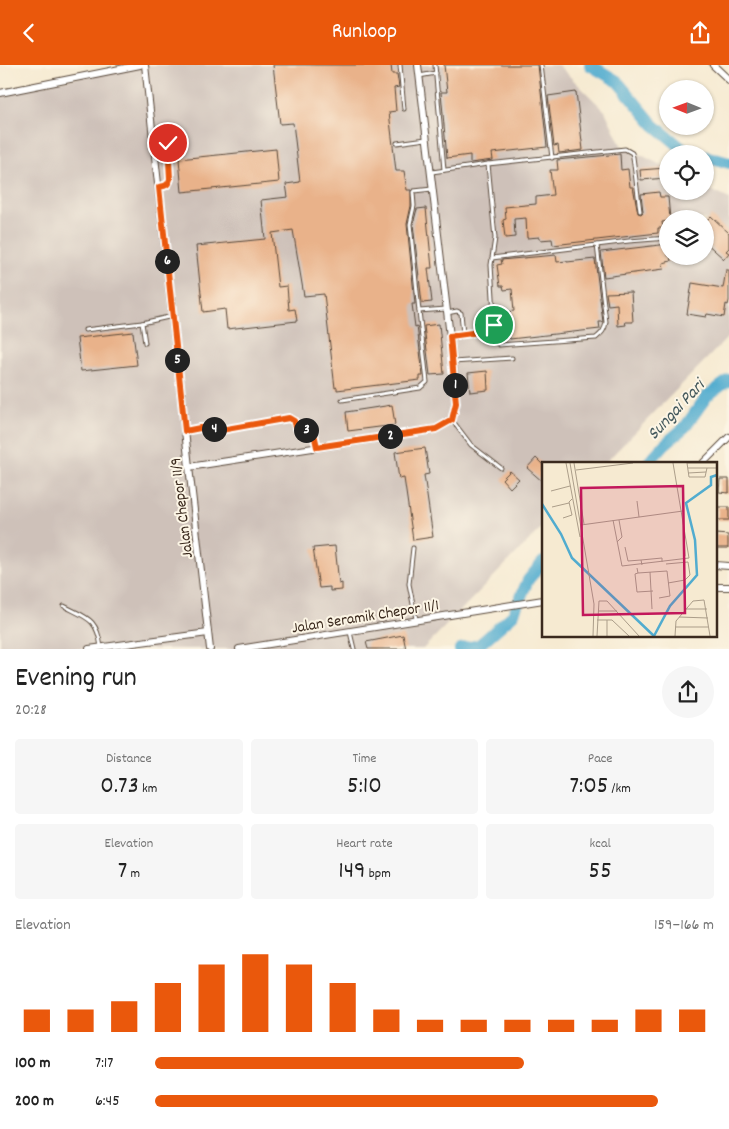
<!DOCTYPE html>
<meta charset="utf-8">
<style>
:root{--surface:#fff;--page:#f6f6f6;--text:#222;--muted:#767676;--accent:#ea580c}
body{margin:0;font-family:Dekko,sans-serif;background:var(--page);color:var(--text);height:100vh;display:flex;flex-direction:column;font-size:19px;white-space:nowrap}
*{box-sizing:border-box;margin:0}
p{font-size:16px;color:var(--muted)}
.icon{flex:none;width:28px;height:28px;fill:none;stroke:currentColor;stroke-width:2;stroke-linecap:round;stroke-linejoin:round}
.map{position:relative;height:584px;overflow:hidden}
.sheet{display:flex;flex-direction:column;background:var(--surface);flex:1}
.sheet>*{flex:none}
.needle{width:32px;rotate:271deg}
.tools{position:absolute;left:659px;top:15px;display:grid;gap:10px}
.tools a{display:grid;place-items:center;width:55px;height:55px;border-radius:50%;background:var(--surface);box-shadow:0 1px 4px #0004;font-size:25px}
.pin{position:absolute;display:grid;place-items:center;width:42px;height:42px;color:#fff;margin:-21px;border:2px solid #fff;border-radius:50%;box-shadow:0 1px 5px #0007}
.km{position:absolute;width:25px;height:25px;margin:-12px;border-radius:50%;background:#222;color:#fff;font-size:14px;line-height:25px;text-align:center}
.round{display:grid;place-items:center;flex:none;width:52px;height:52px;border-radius:26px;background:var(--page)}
.head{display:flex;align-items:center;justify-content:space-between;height:85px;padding:0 15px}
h1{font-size:28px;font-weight:600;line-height:38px}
.metrics{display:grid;grid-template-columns:repeat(3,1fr);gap:8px;height:85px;padding:5px 15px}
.metrics div{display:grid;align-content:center;border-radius:5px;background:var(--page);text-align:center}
.metrics b{font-size:25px;font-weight:600}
.metrics small{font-size:14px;font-weight:400}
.metrics p{font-size:14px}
.chart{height:140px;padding:10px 15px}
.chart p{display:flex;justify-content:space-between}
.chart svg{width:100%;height:90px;margin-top:5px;stroke:var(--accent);stroke-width:6}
ul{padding:0 15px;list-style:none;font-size:16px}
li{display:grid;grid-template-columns:80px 60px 1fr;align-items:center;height:38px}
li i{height:12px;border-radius:6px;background:var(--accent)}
header{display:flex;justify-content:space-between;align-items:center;height:65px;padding:0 15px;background:var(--accent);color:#fff;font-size:22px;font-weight:600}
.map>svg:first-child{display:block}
.industrial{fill:#cec1b9;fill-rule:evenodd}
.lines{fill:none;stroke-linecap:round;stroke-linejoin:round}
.river{stroke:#51accf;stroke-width:12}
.building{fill:#e9b28a}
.lane-casing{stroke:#574739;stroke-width:5}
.street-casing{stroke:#574739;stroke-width:8}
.lane{stroke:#fff;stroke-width:3}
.street{stroke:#fff;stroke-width:6}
.route-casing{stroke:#fff;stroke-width:10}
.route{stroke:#ea580c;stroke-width:6}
.labels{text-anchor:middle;stroke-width:4;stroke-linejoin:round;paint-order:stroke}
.street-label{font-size:16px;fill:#3b2a1e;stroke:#fcf5e5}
.water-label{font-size:18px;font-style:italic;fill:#43585c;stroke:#fcf5e5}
.inset-river{fill:none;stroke:#51accf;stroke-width:2.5}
.inset-road{fill:none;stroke:#ab9d89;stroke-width:1}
.view{fill:#c2185b;fill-opacity:0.15;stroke:#c2185b;stroke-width:2.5}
.inset-edge{fill:none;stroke:#3b2a1e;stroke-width:2.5}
</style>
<header><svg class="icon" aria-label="back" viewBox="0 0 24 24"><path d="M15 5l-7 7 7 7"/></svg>Runloop<svg class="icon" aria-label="share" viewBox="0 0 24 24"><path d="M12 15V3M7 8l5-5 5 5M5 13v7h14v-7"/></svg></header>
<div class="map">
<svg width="729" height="584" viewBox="0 0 729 584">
<rect width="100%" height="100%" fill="#fcf5e5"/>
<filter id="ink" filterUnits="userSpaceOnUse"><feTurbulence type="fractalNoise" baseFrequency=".02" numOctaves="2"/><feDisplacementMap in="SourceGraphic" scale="10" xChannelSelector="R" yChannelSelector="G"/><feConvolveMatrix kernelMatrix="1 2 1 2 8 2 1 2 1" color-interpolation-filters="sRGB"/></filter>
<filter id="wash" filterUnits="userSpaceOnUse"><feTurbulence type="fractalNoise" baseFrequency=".0096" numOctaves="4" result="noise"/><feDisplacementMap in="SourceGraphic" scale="20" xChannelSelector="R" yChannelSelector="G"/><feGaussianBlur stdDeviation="1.12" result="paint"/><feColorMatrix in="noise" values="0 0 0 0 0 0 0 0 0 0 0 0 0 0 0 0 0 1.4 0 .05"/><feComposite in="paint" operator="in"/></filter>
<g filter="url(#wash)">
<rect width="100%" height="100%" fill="#f6ead1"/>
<path class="industrial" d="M140 0H558L605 46 621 80 667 103 668 126H705V122L729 134V271L605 398H543V461L423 584H0V28ZM668 154H705V191H668Z"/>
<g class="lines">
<g class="river">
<polyline points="590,0 617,16 654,60 683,84 698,89"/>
<polyline points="705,91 729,98"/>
<polyline points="648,398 664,380 685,362 707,331 729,315"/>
<polyline points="460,584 479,580 513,550 528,515 543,497"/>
</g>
</g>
<g id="blocks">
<g class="building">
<polygon points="273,0 391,0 392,9 397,9 399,22 394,23 396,46 389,47 396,106 404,106 407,125 411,125 411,141 407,159 415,239 412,239 415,262 417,261 423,311 420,311 420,315 337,325 337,322 335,323 324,229 304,231 293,165 272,168 278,222 287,221 289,245 295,244 297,256 227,264 225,244 203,247 196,181 265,174 261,135 288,132 286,119 300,117 293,58 280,59"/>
<polygon points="444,0 538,0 547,82 492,88 493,95 470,98 470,90 447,93 441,27 447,27"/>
<polygon points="576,27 583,85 559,88 558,80 554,81 548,31"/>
<polygon points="276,84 279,117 182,127 179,94"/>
<polygon points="620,89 621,105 628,104 630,122 633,122 638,148 641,149 643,147 641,129 659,127 660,132 668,132 670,154 668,154 668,156 662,157 663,163 658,163 658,168 553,180 552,174 540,175 540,172 527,173 526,153 514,154 515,172 505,173 503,155 506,154 505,142 536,139 536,132 553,130 550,105 558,105 557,95"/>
<polygon points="666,103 667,113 641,115 640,105"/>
<polygon points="426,143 432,203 428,203 432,237 422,238 413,159 417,144"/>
<polygon points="711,151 729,168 729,183 726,186 729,188 724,194 705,177 705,157"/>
<polygon points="668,179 668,191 670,191 671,196 663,198 664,204 604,212 601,187"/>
<polygon points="556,190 557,197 567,196 567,197 595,194 603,257 599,257 600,264 510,274 509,271 506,271 503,250 507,249 506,247 514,246 512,224 504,225 503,221 500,221 497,200 502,199 501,195"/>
<polygon points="726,205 729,205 729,236 728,240 726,239 724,252 707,249 706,252 687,249 692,218 723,223"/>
<polygon points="631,227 633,257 625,257 626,260 618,261 617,239 608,240 606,228"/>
<polygon points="439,259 444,309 430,310 424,261"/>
<polygon points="133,267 137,300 81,306 77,273"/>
<polygon points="487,306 488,325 470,327 468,308"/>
<polygon points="392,340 395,360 348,366 346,347"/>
<polygon points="425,383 429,409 424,410 433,472 413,475 404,413 399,414 395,387"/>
<polygon points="536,393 543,400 543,417 527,403"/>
<polygon points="510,406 519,414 510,423 502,414"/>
<polygon points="720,414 729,414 729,428 719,427"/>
<polygon points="718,442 729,442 729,455 717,455"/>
<polygon points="716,469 728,470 728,483 716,483"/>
<polygon points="335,481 339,519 342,518 342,525 330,526 330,522 319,523 313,483"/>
<polygon points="403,570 406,584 368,584 366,577"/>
</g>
</g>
</g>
<g filter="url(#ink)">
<use href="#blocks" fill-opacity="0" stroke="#574739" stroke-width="1"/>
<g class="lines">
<g class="lane-casing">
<g id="lane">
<polyline points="400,0 404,44"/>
<polyline points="435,0 444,105"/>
<polyline points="541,0 552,93"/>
<polyline points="419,11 436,8"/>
<polyline points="397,78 426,74"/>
<polyline points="432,107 488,99"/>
<path d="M159 122C165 121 168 121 170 114L168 78"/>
<polyline points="432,124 414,126 413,127 414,141 410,159 419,246 446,244"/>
<polyline points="492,193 629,176 668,173"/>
<polyline points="447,248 457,246 461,248 463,269 450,271"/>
<polyline points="142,258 145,278"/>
<polyline points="85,265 142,258 173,251"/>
<path d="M495 265 496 278 499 280 596 273C602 268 605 265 606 257L597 180"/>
<polyline points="463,269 495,265 491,200 495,173 488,99 625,84 632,88 633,92 640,146"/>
<polyline points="453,297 512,293"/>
<polyline points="342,335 420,323 427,317 419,246"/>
<polyline points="452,355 471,380 501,403"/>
<polyline points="186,366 200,363 221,365 289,353 294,356 298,365 313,364 317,382"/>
<polyline points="413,483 409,519 416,554"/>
<path d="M64 541C87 553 97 553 101 582"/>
<polyline points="350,567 354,584"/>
</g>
</g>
<g class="street-casing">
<g id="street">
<polyline points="145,0 189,402 210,584"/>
<polyline points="713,0 729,15"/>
<polyline points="0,28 140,0"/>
<polyline points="703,398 729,372"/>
<polyline points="189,402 436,364 452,355 456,338 453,297 418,0"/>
<polyline points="715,500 729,501"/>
<polyline points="715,522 729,522"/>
<polyline points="89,584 208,568"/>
<polyline points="239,584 543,535"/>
</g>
</g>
<use href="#lane" class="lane"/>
<use href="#street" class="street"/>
</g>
</g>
<g class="lines" filter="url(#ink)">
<g class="route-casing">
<path id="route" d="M168 78 170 114C168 121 165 121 159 122L185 366 200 363 221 365 289 353 294 356 298 365 313 364 317 382 436 364 452 355 456 338 450 271 494 265V260"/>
</g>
<use href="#route" class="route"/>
</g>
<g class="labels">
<g class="street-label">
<text transform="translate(180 443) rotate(-97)" y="6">Jalan Chepor 11/9</text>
<text transform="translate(365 550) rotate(-9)" y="6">Jalan Seramik Chepor 11/1</text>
</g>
<g class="water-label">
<text transform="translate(675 344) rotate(-47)" y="6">Sungai Pari</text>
</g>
</g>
<g transform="translate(542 397)">
<rect width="175" height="175" fill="#f6ead1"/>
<path class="inset-river" d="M0 42 19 72 30 96 112 174M112 174 128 144 155 113 153 78 144 41 169 23V15L175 13"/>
<path class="inset-road" d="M24 1 38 75M28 1 52 142 51 174M32 1 42 62M145 1 147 15H163L165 6M145 1H175M146 6H175M34 8 91 1M146 11 164 10M9 29 28 24M95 39 97 55M10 45 27 41M21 56 30 53 27 40 30 37M71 58 80 104 147 96 131 1M39 63 141 49M142 71 143 94M75 80 80 75 77 58M83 85 86 99 99 98M124 102 146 100 148 113 143 118 126 121M100 103 99 98 120 96V100M95 106 96 111 125 109 128 134 117 136M108 110 110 147M96 111 93 112 95 130 111 129M144 147H165M56 149H75M137 155 166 156M55 158H70L87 174M133 165H166M55 174 57 139H65L97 174M65 174V158M133 174 134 159 151 139 162 138 168 174"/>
<path class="view" d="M141 24 143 151 41 153 39 26Z"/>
<rect width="175" height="175" class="inset-edge"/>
</g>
</svg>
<div class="tools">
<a><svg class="needle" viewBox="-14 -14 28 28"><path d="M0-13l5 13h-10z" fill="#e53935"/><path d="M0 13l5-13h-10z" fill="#767676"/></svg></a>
<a><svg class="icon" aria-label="locate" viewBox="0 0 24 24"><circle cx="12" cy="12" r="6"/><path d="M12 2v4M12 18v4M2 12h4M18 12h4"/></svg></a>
<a><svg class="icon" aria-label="layers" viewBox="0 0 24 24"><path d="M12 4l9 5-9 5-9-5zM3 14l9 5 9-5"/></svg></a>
</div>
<div class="pin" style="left:494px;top:260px;background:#1e9e55"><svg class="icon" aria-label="arrive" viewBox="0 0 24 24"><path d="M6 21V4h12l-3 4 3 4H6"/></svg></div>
<div class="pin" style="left:168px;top:78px;background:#d93025"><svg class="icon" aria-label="check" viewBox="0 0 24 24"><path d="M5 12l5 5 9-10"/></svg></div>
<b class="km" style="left:455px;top:320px">1</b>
<b class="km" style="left:390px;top:371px">2</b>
<b class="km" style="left:306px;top:365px">3</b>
<b class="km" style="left:214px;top:364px">4</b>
<b class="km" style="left:177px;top:295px">5</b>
<b class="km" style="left:167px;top:196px">6</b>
</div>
<section class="sheet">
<div class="head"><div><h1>Evening run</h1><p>20:28</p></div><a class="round"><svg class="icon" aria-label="share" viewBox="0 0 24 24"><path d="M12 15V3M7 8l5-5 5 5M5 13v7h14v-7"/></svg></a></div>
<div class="metrics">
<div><p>Distance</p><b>0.73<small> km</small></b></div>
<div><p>Time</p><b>5:10</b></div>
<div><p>Pace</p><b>7:05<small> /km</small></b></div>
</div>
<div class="metrics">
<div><p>Elevation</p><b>7<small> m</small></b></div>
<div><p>Heart rate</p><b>149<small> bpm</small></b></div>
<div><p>kcal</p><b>55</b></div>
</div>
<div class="chart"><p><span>Elevation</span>159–166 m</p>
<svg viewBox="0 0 160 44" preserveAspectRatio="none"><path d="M5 44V33M15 44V33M25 44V29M35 44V20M45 44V11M55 44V6M65 44V11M75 44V20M85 44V33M95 44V38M105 44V38M115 44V38M125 44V38M135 44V38M145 44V33M155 44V33"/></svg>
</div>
<ul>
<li><b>100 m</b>7:17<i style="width:66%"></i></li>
<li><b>200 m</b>6:45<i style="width:90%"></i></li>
</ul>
</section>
